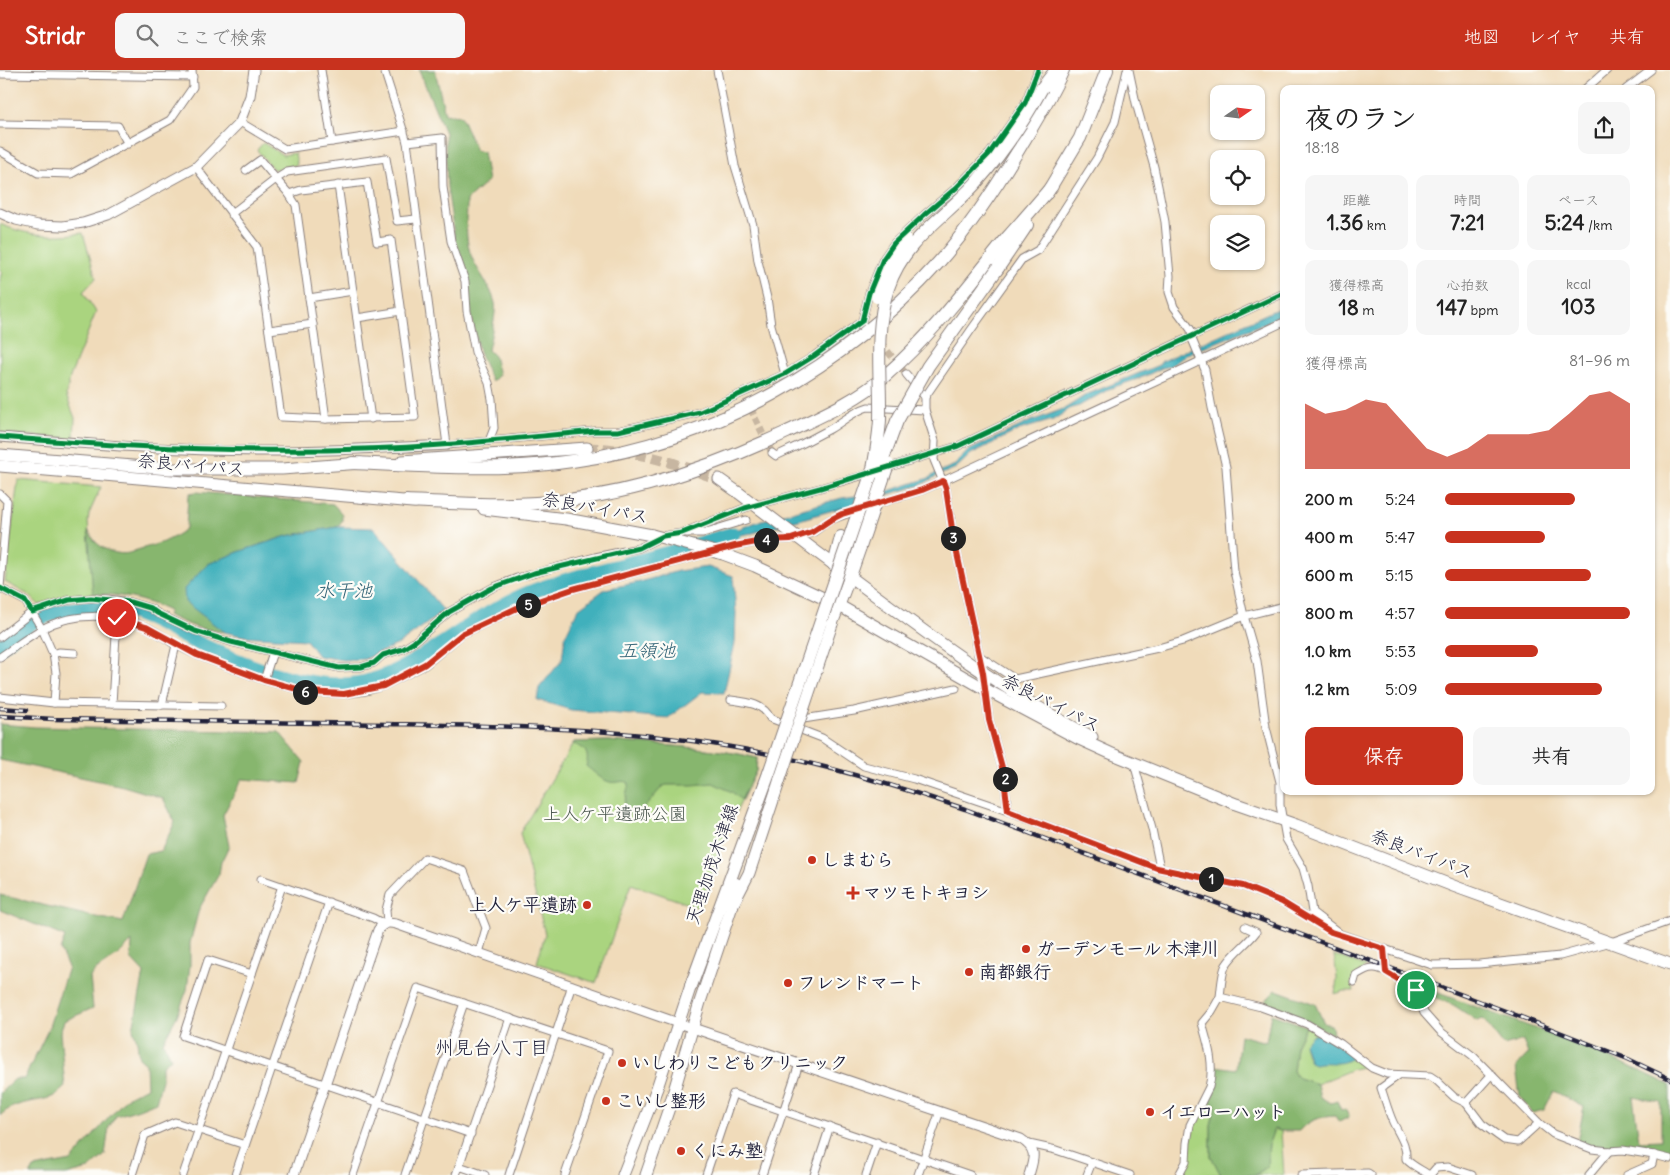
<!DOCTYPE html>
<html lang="ja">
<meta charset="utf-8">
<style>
:root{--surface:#fff;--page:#f6f6f6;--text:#222;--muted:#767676;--accent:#c8321e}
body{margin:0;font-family:Delius,"Klee One",sans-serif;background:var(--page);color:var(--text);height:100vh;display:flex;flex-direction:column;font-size:19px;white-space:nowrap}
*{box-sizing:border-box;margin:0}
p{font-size:16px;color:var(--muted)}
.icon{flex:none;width:28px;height:28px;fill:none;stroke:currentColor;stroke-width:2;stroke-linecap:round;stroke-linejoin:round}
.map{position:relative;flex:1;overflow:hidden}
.panel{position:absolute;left:1280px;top:15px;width:375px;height:710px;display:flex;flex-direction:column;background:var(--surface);border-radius:10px;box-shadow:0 1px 4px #0004}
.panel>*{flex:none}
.needle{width:32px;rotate:76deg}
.buttons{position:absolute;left:1210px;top:15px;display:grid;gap:10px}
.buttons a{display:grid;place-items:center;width:55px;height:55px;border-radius:10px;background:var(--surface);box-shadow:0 1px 4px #0004;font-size:25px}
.pin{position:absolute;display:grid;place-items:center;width:42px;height:42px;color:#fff;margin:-21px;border:2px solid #fff;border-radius:50%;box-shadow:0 1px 5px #0007}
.km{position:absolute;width:25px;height:25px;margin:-12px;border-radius:50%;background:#222;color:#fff;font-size:14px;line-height:25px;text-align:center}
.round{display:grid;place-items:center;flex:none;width:52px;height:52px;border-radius:10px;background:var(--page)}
.overview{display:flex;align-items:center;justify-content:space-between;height:85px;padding:0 25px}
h1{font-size:28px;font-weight:700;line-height:38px}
.figures{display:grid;grid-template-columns:repeat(3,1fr);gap:8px;height:85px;padding:5px 25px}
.figures div{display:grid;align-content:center;border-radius:10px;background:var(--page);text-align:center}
.figures b{font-size:21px;font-weight:700}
.figures small{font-size:14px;font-weight:400}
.figures p{font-size:14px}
.chart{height:140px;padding:10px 25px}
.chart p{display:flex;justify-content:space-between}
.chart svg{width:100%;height:90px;margin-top:5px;fill:var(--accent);opacity:.7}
.action{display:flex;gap:10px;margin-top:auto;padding:10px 25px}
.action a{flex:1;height:58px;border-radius:10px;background:var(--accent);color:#fff;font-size:20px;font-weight:700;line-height:58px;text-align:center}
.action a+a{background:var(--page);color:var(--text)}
ul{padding:0 25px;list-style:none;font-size:16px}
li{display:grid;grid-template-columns:80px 60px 1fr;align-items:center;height:38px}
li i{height:12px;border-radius:6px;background:var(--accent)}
header{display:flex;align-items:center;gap:30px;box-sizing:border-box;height:70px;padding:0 25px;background:var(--accent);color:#fff}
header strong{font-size:24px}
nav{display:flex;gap:28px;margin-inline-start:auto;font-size:18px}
.search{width:350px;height:45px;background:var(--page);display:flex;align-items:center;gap:12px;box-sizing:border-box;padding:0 18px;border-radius:10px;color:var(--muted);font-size:19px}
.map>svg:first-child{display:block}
.green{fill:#aad47f;stroke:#667b5d}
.forest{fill:#87b66e;stroke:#546c54;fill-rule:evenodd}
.water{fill:#41b0bc;stroke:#32697c}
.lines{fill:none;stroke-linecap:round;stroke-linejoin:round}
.river{stroke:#41b0bc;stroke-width:15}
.minor-tunnel{stroke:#c7b6a1;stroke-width:7;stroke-dasharray:7 3.5;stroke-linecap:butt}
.trunk-tunnel{stroke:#c7b6a1;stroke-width:11;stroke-dasharray:11 5.5;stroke-linecap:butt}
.minor-casing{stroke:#897e7a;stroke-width:9}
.tertiary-casing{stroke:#897e7a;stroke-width:11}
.primary-casing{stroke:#897e7a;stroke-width:13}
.trunk-casing{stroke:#897e7a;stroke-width:13}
.motorway-casing{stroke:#897e7a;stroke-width:14}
.minor{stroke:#fff;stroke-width:7}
.tertiary{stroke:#fff;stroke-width:9}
.primary{stroke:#fff;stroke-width:11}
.trunk{stroke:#fff;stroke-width:11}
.motorway{stroke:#fff;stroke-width:12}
.rail-casing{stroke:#22223b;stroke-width:4.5}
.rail{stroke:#fdfcf7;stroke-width:2.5;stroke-dasharray:8;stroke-linecap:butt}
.primary-bridge-casing{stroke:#897e7a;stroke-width:13;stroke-linecap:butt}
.trunk-bridge-casing{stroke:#897e7a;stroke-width:13;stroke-linecap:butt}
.motorway-bridge-casing{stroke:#897e7a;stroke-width:14;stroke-linecap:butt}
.primary-bridge{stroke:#fff;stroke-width:11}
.trunk-bridge{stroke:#fff;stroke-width:11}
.motorway-bridge{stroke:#fff;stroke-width:12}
.cycleway-casing{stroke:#fdfcf7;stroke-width:8}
.cycleway{stroke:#00873e;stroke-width:5}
.route-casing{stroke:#fff;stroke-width:10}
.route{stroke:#c8321e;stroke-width:6}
.poi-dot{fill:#c8321e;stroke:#fdfcf7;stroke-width:2}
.labels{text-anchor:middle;stroke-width:4.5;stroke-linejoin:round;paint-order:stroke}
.street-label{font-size:18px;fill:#22223b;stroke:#fdfcf7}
.park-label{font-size:18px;fill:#4b574f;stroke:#fdfcf7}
.poi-label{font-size:18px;font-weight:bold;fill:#22223b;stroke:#fdfcf7;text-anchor:start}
.water-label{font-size:19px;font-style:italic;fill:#306275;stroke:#fdfcf7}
.neighbourhood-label{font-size:19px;fill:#22223b;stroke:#fdfcf7}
</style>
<header>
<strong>Stridr</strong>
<div class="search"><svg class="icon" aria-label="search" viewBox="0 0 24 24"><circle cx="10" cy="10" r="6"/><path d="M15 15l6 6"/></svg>ここで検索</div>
<nav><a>地図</a><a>レイヤ</a><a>共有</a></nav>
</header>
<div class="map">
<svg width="1670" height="1105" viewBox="0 0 1670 1105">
<rect width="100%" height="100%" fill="#fdfcf7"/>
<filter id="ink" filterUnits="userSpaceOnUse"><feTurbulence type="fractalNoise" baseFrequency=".02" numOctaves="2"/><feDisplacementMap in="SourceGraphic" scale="10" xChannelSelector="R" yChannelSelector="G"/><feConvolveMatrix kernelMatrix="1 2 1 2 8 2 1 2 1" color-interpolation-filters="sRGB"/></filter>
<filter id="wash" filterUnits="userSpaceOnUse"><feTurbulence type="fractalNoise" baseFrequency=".0096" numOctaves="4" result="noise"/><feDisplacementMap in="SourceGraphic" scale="20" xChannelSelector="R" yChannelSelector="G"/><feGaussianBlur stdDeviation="1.12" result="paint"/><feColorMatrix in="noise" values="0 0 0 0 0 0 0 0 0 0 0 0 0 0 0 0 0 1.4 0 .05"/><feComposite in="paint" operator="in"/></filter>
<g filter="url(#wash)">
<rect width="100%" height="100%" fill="#f0dbba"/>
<g class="green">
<path d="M263 73 283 85 295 83 297 95C289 96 281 100 273 99L257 80Z"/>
<path d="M0 154C27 166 54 167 83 163L96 208 83 222 96 242 70 307 66 325 75 348 74 369 0 363V209L2 201 0 200Z"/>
<polygon points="18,410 101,417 89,444 88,451 93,524 63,528 39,535 29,525 5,512"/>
<path d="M609 671C659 676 709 676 757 688L756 701 726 763 700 838 631 814 596 913 537 893 545 864 520 763 574 672Z"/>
<polygon points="1334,885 1366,896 1351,913 1354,921 1344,921 1335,924 1337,908"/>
<path d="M1306 956 1322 964 1312 965 1304 973C1306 981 1307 991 1315 994 1330 989 1337 998 1353 986L1366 996 1353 999 1317 1014 1298 1008 1293 1001 1296 976Z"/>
<path d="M1208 1029 1216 1035 1211 1055V1086L1221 1105H1183C1192 1088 1188 1076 1193 1058 1196 1048 1202 1037 1208 1029Z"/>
<polygon points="1274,1059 1281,1061 1284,1105 1255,1105 1267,1097 1269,1073"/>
</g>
<g class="forest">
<path d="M419 0H435L445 44 461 46 476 81 483 82 488 111 467 130C467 149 464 169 472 188 479 203 491 217 495 233 497 241 490 270 488 280L494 286 499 305 492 312 479 282 470 241 468 210 455 171 447 117 445 63Z"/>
<path d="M196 422 333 434 342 444V451L337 457 287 466 241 481 208 494 184 519 209 549 224 562C200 560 189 555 167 545L169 541C144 529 120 524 93 524L88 460C91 465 94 471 98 474 107 482 124 487 134 481 152 475 172 472 186 458L188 428 190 423Z"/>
<path d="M0 654 35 657 279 662 304 692 299 713 242 709 223 745 229 776 221 792 219 804 199 839 190 873V895L187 920 177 946 163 972 171 988 162 996V1010L156 1032 139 1039 116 1046 109 1057 105 1085 89 1099 66 1105H30L34 1098 71 1091 126 1028 147 1017 146 994 139 988 137 971 133 959 144 903 131 889 132 871 119 884 96 900 90 907 93 938 64 951 60 962 65 1017C61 1020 57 1025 52 1027 34 1033 14 1031 0 1046V1023L15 1009H24L48 960 68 897 60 880 65 867 0 840V825L90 846 123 852 146 784 161 781 175 752 163 728 123 716 0 690Z"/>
<path d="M609 671C659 676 709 676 757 688L756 701 741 730 732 722 713 713 692 715H666L662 717C651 729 640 749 622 744L629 713C623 709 617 714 610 712 601 710 593 701 586 696 590 684 585 677 573 674L574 672Z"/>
<path d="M1425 918C1507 949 1591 976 1670 1015V1085L1655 1081 1623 1076H1592L1577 1072 1584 1037 1554 1021 1544 1040 1532 1043 1520 1027 1516 997 1528 984 1523 970 1504 976 1483 949 1477 951 1455 936 1432 926 1425 936 1422 925ZM1633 1027 1661 1032V1070L1639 1071Z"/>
<polygon points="1276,920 1315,934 1324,953 1332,956 1333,965 1308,951 1261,935"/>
<path d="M1271 944 1306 956 1296 976 1293 1001 1298 1008 1317 1014 1320 1027 1331 1033 1337 1031 1341 1040 1345 1039 1349 1047 1339 1052 1335 1046C1320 1047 1309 1049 1299 1061H1281L1274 1059 1269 1073 1267 1097 1255 1105H1221L1211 1086V1055L1216 1035 1208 1029 1214 1011 1215 996 1236 999 1240 965 1266 972Z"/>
</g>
<g class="water">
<polygon points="1284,236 1284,243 1267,252 1187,284 1171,296 1162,298 1143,307 1111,318 1079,336 1071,338 1053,350 1019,360 971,384 956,398 937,406 921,415 753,463 713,469 759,451 842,428 888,421 929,408 936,403 955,395 968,381 1029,352 1066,338 1086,325 1159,295 1162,291"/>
<polygon points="337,457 374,458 444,541 399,574 365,589 343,590 318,586 306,570 243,566 224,562 185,532 184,519 208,494 241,481 287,466"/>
<polygon points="708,497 733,506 736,543 735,573 724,623 702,622 668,648 571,640 537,630 539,618 562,590 565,566 578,539 605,519 640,512 678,501"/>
<path d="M1322 964 1353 986C1342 998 1328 990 1315 994L1310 992 1304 973 1312 965Z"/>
</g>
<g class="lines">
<path class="river" d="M0 577C14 566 29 552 46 546 77 535 117 533 147 548 163 555 178 564 193 571 238 592 291 615 341 615 381 615 412 593 445 572 472 554 501 534 531 522 573 506 617 497 661 485 685 479 709 470 733 464"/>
</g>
</g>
<g filter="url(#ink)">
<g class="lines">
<g class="minor-tunnel">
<polyline points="881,273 906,304"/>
<polyline points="746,329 772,383"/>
</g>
<path class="trunk-tunnel" d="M587 378C636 379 673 393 719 409"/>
<g class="minor-casing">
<g id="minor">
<polyline points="321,0 332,72"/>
<polyline points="384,0 407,72 447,375 595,361 618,361 700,342 785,304 814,286 862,251 869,223 883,189 894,173 924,145 956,118 989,84 1025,33 1038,0"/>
<polyline points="717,0 735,96 753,155 758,191 767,228 771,255 785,304"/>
<polyline points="1129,0 1136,33 1154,97 1159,121 1165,152 1170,206 1169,222 1174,237 1191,260 1192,269 1205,300 1212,338 1226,397 1234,501 1244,546 1257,591 1266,657 1280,712 1280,735 1286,769 1303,798 1308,816 1312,842 1338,862"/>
<polyline points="0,4 193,7"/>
<polyline points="1585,19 1607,0"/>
<polyline points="1626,19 1651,0"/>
<polyline points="240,52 285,79 404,61"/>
<polyline points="0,54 118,56 128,74"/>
<polyline points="407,72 442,68 443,117 451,171 465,211 467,241 475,282 489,313 492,329 494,358 489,371"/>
<polyline points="0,81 38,103 71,104 170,50 193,17 192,0"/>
<polyline points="196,97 257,177 281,347 326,349 415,347 391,170 377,172 367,112 301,120 289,124 276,109 231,144"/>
<polyline points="246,100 260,90 276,109 287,102 386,88 397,151 416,149"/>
<polyline points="338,115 371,349"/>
<polyline points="289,124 296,135 326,349"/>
<polyline points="309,228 353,221"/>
<polyline points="357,248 401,241"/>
<polyline points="269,260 313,254"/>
<polyline points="925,327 971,260 1022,189 1038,180 1097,88 1115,52 1127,0"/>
<polyline points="925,340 935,371 934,390 946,419 953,465 983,603 989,650 1003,701 1008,741"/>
<path d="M772 383 776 386C794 378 812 369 830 359 842 352 854 341 868 337L925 340V327L906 304"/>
<polyline points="886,398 958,376 1284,223"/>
<polyline points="0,424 7,431 0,518"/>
<polyline points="873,435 922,420 943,411 1284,252"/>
<polyline points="686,463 703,463 746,450"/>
<polyline points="0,518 25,531 42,559 53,584 56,603 54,633"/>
<polyline points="0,567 32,542 69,530 91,528 108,529 130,532 150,538 157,543 195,561 231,572 339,598 361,597 374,593 383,585 403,579 414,572 449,542 492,518 517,508 595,487 639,478 663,466 682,463 745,438 820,418 871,403"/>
<polyline points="176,575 197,585 264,610 308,622 344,624 366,621 383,616 425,595 462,564 517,538 573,519 735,476 767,470 791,469 812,463 830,450 861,439"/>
<polyline points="53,584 59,582 75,583"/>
<polyline points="978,585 1015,609 1158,578 1183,571 1244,546 1284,536"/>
<path d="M0 587C14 578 27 567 42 559 72 542 114 543 146 557 156 561 166 569 176 575L162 635"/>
<polyline points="264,610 273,582"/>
<polyline points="0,627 54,633 221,636"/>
<path d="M731 630C745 632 763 633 770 648L822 668 864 696 914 709 1008 741 1157 798 1243 816 1282 832 1331 861 1432 895 1479 894 1560 886 1611 872 1670 851"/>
<polyline points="112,634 117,548"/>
<polyline points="797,650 854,641 956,618"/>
<polyline points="1134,693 1152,759 1160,798"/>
<polyline points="261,809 373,848 384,854"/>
<polyline points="387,853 386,840 390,825 425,788 464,801 486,858 479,883"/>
<polyline points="1385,879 1386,902"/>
<polyline points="252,904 208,890 183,966 471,1064"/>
<path d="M1354 912 1356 905C1361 902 1368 897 1374 898 1386 898 1406 914 1416 920L1424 943 1440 961 1473 986 1539 1053 1553 1064 1592 1079 1609 1081 1623 1080 1654 1085 1670 1089"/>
<path d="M1220 927C1221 919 1222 901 1226 895 1234 882 1247 874 1256 862L1245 857"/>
<path d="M1399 1005 1381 1018C1385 1029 1388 1041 1393 1052 1399 1065 1407 1074 1406 1089 1412 1096 1422 1100 1429 1105"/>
<polyline points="1466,1033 1492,1004"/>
<polyline points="1029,1074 1056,1080 1130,1105"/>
<polyline points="459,1096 485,1105"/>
<polyline points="132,1105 145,1065 175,1052 245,1075"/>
<polyline points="183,1105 282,816"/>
<polyline points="235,1105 329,832"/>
<polyline points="353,1105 418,918 608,981 565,1105"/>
<polyline points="405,1105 464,933"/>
<polyline points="456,1105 510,948"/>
<polyline points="509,1105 572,915"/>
<polyline points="706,1105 733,1024 970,1105"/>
<polyline points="762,1105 799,994"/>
<polyline points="814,1105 830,1056"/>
<polyline points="866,1105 877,1072"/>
<polyline points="918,1105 940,1041"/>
<polyline points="1087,1105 1092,1092"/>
<path d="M1179 1105 1186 1092 1187 1073 1190 1055 1209 1017C1215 995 1208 974 1202 953L1212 941 1220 927 1261 937 1307 954 1341 974 1372 998 1387 1004 1430 1006 1436 1010 1454 1027 1466 1033 1482 1054 1497 1065 1504 1070 1518 1072 1539 1053"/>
<polyline points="1301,1105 1368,1103 1371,1105"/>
<polyline points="1430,1105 1436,1098 1448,1097 1472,1105"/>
<polyline points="1589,1105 1609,1081"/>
<polyline points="1627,1105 1652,1094 1654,1085"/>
</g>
</g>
<g class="tertiary-casing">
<g id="tertiary">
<polyline points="0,143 16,150 38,155 63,156 83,153 108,145 196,97 240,52 250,26 254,0"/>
<path d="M0 367C88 374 177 381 265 381 326 381 386 378 447 375"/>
<path d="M294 1105 378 860C383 853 387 852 396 854L678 953 1021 1069C1038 1080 1034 1088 1029 1105"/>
</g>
</g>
<g class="primary-casing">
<g id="primary">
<polyline points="832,554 850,506"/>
<polyline points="623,1105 657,1018 693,909"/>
<polyline points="646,1105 669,1038 700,932 732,836 749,803 780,709"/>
</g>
</g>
<g class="trunk-casing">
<g id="trunk">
<polyline points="0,385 169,399 282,399 361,393"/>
<polyline points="402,391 587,378"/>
<polyline points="0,396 415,432"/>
<polyline points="719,409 739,423"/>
<polyline points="484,439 566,449 652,465"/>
<path d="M814 480C904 546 992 616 1092 667"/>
<polyline points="723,484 755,496 838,535 985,619 1077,668 1110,683 1236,734 1296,755 1456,817 1670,894"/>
</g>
</g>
<g class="motorway-casing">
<g id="motorway">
<polyline points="1042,18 1056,0"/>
<polyline points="1047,123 1080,68 1107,0"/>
<polyline points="998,198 1027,155"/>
<path d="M352 393C425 396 499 402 572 391 714 371 844 298 939 192 968 159 993 122 1016 84 1032 57 1050 29 1063 0"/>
<path d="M406 431C449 433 493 436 536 433 624 428 708 399 787 362 821 346 858 330 886 305 932 265 969 215 1007 168 1022 151 1037 134 1052 116"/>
<polyline points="834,495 841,467"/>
<polyline points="850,506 860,477"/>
<polyline points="732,836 736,814"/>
<polyline points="691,916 769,703"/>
</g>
</g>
<use href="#minor" class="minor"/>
<use href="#tertiary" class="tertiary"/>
<use href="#primary" class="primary"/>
<use href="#trunk" class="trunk"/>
<use href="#motorway" class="motorway"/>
<g class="rail-casing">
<g id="rail">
<polyline points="0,638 27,640"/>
<path d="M0 646 54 649C165 651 276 652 387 654 498 656 609 657 719 675 803 688 885 712 965 739L1508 942 1628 989 1670 1009"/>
</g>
</g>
<use href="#rail" class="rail"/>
<g class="primary-bridge-casing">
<polyline id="primary-bridge" points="780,709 832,554"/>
</g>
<g class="trunk-bridge-casing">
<g id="trunk-bridge">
<polyline points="739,423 814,480"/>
<polyline points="652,465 723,484"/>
</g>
</g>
<g class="motorway-bridge-casing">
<g id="motorway-bridge">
<polyline points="877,227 885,201 905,169"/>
<polyline points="878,402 897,351 928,296 998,198"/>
<polyline points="860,477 888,394"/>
<path d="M769 703 873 399C876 383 879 367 880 350 881 307 874 260 888 218 904 170 943 149 975 114 1001 85 1023 53 1042 18"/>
</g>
</g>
<use href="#primary-bridge" class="primary-bridge"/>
<use href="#trunk-bridge" class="trunk-bridge"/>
<use href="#motorway-bridge" class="motorway-bridge"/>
<g class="cycleway-casing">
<g id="cycleway">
<path d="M0 367C121 377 243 383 364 379 441 377 518 368 595 361H618L700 342 785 304 814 286 862 251 869 223 883 189 894 173 924 145 956 118 989 84 1025 33 1038 0"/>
<polyline points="0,518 25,531 32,542 69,530 91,528 130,532 150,538 157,543 195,561 231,572 339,598 361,597 374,593 383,585 403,579 414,572 449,542 492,518 534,503 639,478 663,466 682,463 745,438 820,418 958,376 1284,223"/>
</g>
</g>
<use href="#cycleway" class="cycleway"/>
</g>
</g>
<g class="lines" filter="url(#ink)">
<g class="route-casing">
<polyline id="route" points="117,548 146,557 197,585 264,610 308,622 344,624 383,616 425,594 462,564 517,538 573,519 735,476 767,470 791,469 812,462 830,450 842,444 922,420 943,411 946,419 953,465 983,603 989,650 1003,701 1008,741 1157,798 1243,816 1282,832 1331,862 1384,879 1386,902 1416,920"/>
</g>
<use href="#route" class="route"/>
</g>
<g class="poi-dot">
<circle cx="812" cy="790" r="5"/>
<path d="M850.5 815.5h5v5h5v5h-5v5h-5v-5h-5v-5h5z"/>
<circle cx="587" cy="835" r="5"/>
<circle cx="1026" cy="879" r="5"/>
<circle cx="969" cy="902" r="5"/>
<circle cx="788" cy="913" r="5"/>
<circle cx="622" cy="993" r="5"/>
<circle cx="606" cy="1031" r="5"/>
<circle cx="1150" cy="1042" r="5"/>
<circle cx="681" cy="1081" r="5"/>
</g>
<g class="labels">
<g class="street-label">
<text transform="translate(191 395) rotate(5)" y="6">奈良バイパス</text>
<text transform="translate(595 438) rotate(10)" y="6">奈良バイパス</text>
<text transform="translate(1051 633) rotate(27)" y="6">奈良バイパス</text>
<text transform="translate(1422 784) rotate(21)" y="6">奈良バイパス</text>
<text transform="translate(712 794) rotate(-71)" y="6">天理加茂木津線</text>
</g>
<g class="park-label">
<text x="615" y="750">上人ケ平遺跡公園</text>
</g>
<g class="poi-label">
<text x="822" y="796">しまむら</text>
<text x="863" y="829">マツモトキヨシ</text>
<text x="577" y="841" text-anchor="end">上人ケ平遺跡</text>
<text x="1036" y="885">ガーデンモール 木津川</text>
<text x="979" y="908">南都銀行</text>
<text x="798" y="919">フレンドマート</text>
<text x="632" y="999">いしわりこどもクリニック</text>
<text x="616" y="1037">こいし整形</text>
<text x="1160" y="1048">イエローハット</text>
<text x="691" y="1087">くにみ塾</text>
</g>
<g class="water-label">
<text x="344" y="527">水干池</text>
<text x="647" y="587">五領池</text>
</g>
<g class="neighbourhood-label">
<text x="492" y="984">州見台八丁目</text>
</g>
</g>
</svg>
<div class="buttons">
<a><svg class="needle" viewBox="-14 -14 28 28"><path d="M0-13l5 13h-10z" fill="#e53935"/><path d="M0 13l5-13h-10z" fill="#767676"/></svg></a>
<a><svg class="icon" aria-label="locate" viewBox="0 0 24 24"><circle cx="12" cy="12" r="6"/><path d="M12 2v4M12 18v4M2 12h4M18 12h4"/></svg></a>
<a><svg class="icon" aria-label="layers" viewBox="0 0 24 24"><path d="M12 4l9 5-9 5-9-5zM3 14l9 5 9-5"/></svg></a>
</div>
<div class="pin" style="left:1416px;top:920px;background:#1e9e55"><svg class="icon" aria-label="arrive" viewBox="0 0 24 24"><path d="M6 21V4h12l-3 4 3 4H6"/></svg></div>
<div class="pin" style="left:117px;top:548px;background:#d93025"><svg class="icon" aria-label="check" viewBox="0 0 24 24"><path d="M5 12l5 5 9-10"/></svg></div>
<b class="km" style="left:1211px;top:809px">1</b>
<b class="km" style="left:1005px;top:709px">2</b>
<b class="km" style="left:953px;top:468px">3</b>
<b class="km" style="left:766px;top:470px">4</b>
<b class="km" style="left:528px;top:535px">5</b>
<b class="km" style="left:305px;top:622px">6</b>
<section class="panel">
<div class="overview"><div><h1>夜のラン</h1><p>18:18</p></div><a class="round"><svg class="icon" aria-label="share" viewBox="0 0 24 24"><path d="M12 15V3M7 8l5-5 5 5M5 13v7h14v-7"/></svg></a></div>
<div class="figures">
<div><p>距離</p><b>1.36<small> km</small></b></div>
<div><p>時間</p><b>7:21</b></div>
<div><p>ペース</p><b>5:24<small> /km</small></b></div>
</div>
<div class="figures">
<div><p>獲得標高</p><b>18<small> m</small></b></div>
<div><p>心拍数</p><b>147<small> bpm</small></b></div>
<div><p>kcal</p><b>103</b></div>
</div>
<div class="chart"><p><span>獲得標高</span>81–96 m</p>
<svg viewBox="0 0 160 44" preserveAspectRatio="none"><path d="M0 44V12L10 17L20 15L30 10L40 12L50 23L60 34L70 38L80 34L90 27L100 27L110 27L120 25L130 17L140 8L150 6L160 12V44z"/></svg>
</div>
<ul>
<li><b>200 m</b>5:24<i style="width:70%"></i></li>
<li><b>400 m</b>5:47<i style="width:54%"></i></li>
<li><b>600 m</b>5:15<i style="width:79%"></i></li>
<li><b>800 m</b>4:57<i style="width:100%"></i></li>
<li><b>1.0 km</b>5:53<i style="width:50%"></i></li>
<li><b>1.2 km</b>5:09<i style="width:85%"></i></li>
</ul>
<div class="action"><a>保存</a><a>共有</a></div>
</section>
</div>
